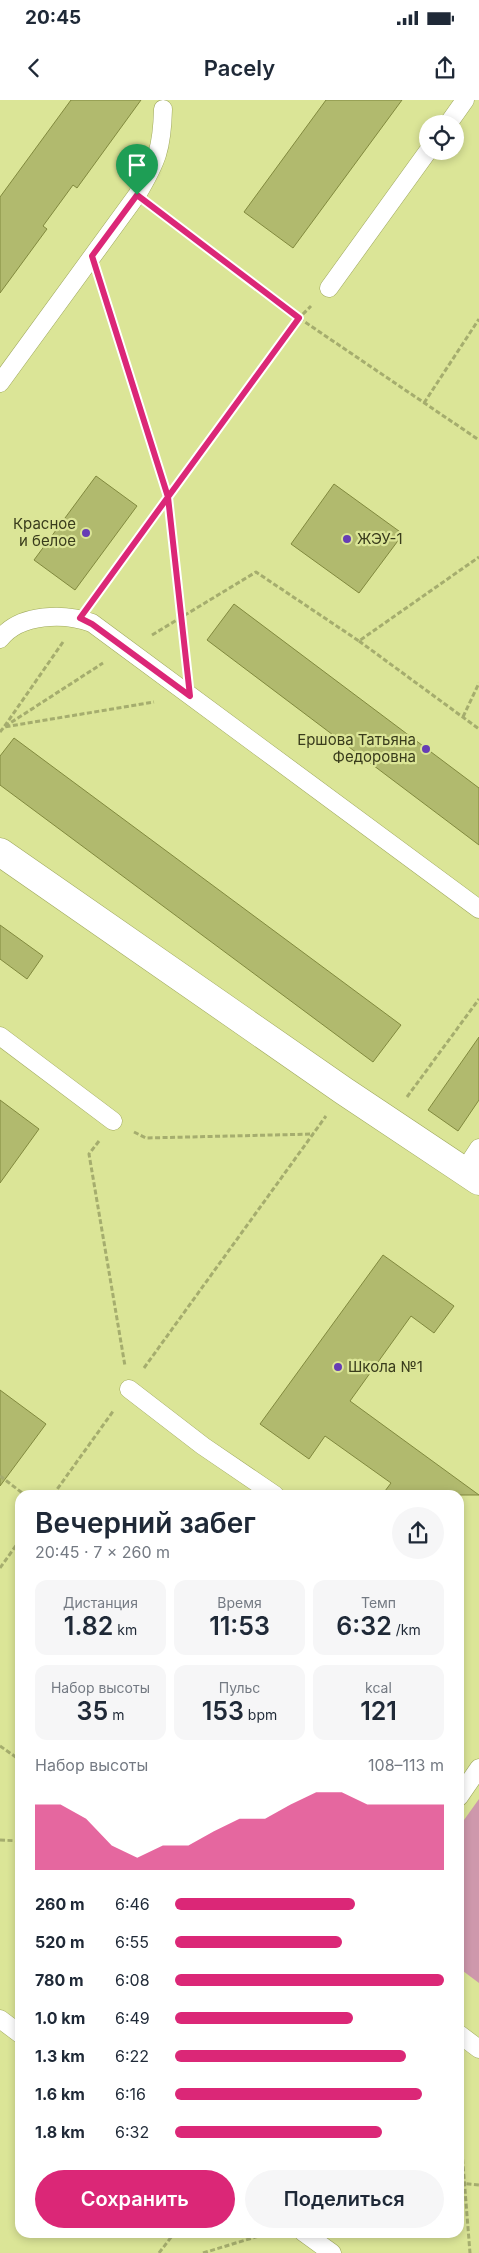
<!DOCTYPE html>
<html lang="ru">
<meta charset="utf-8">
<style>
:root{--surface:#fff;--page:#f6f6f7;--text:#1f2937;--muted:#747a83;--accent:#db2777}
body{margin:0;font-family:Inter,sans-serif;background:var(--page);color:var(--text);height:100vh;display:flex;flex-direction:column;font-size:19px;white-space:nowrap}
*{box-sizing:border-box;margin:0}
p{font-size:16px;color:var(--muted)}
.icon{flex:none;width:28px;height:28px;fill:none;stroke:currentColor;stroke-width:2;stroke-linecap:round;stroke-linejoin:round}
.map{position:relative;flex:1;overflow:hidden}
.side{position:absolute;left:15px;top:1390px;width:449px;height:748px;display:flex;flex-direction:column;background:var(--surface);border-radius:15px;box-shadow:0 2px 8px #0003}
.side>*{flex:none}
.fabs{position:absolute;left:419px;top:15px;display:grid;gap:10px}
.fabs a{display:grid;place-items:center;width:45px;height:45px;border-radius:50%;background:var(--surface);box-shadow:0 2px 8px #0003;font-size:25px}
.pin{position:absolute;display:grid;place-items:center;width:42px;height:42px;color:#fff;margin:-51px -21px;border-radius:50% 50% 50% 0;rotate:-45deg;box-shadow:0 0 5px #0007}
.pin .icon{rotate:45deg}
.round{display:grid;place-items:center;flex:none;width:52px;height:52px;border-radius:26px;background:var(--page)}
.overview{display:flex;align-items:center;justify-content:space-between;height:85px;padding:0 20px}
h1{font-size:28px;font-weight:600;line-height:38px}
.metrics{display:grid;grid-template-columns:repeat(3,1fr);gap:8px;height:85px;padding:5px 20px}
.metrics div{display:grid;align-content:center;border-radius:12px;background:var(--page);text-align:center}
.metrics b{font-size:25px;font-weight:600}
.metrics small{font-size:14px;font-weight:400}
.metrics p{font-size:14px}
.chart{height:140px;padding:10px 20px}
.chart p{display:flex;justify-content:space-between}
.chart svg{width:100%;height:90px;margin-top:5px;fill:var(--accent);opacity:.7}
.action{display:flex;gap:10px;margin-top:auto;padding:10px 20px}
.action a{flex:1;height:58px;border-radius:30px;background:var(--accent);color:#fff;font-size:20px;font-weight:600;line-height:58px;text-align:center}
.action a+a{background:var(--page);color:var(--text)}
ul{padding:0 20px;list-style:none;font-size:16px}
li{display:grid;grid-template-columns:80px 60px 1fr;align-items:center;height:38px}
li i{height:12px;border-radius:6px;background:var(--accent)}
.status{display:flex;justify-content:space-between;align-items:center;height:35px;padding:0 25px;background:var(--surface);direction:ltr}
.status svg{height:14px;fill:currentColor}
header{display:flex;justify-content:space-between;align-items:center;height:65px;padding:0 20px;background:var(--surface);font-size:22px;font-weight:600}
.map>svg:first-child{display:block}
.green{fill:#ce98ac}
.building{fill:#b1ba6e;stroke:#81893e}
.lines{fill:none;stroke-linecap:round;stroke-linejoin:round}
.service-casing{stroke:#9fa85d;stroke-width:19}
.minor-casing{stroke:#9fa85d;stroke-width:29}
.path{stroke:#a5ad6e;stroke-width:3;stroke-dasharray:5 2.5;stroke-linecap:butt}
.service{stroke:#fff;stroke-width:18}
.minor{stroke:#fff;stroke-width:28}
.route-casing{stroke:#fff;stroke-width:10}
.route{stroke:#db2777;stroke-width:6}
.poi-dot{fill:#663db5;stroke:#dbe597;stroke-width:2}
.labels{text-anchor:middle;stroke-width:4.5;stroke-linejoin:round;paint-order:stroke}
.poi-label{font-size:15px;fill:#393c1c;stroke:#dbe597;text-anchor:end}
</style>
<div class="status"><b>20:45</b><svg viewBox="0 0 49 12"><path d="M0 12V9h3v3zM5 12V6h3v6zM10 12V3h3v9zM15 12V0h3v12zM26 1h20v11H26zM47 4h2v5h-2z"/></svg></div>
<header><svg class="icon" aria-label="back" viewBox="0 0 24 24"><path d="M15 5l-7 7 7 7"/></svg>Pacely<svg class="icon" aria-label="share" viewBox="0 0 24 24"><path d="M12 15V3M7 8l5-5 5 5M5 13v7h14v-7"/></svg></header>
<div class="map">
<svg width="479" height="2153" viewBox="0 0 479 2153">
<rect width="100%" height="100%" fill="#dbe597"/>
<polygon class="green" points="479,1699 479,1883 459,1868 459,1727"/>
<g class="building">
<polygon points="71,0 141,0 77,88 73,85 43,126 47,129 0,193 0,97"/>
<polygon points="326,0 402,0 293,148 244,112"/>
<polygon points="96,376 137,406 75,490 34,460"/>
<polygon points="334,384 403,434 359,493 291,444"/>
<polygon points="234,504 479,688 479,745 207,540"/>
<polygon points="14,638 401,925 373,962 0,685 0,656"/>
<polygon points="0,825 43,856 27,879 0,859"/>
<polygon points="479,937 479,1000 458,1031 428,1010"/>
<polygon points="0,1000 39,1029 0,1083"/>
<polygon points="383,1155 454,1206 434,1233 411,1216 350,1301 479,1395 382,1395 391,1383 325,1336 309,1359 260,1324"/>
<polygon points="0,1290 46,1324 0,1386"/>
</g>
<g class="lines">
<g class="service-casing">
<g id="service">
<polyline points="448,24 465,0"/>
<polyline points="329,188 428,51"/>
<path d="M0 283 137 95C157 61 162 49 163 9"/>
<path d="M0 539C20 513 65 513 92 523L479 809"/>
<polyline points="0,936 113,1021"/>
<polyline points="464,1071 479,1048"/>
<polyline points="129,1289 203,1346 275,1395"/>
<polyline points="459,1697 479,1668"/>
<polyline points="0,1919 20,1934"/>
<polyline points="459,1934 479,1949"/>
<polyline points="303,2132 332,2153"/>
</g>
</g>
<g class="minor-casing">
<polyline id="minor" points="0,752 344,991 479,1081"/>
</g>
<g class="path">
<polyline points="156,109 299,218 479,340"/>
<polyline points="102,186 168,397 187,561"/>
<polyline points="424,303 479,219"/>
<polyline points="94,498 299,218 311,206"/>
<polyline points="152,535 256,472 359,541 479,457"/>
<polyline points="359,541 479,629"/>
<polyline points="63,542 4,627 154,602"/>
<polyline points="463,617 479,583"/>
<polyline points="0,632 4,627 103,563"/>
<polyline points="407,997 479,899"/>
<polyline points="134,1032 146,1038 314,1034"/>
<polyline points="99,1041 89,1054 125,1266"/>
<polyline points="144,1268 326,1016"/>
<polyline points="0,1376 25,1395"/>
<polyline points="53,1395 114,1310"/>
<polyline points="0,1468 20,1440"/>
<polyline points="0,1646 20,1660"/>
<polyline points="0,1740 20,1741"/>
<polyline points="459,2014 470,2153"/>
<polyline points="459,2083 479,2085"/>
<polyline points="159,2153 175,2132"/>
<polyline points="203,2153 272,2132"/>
</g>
<use href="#service" class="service"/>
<use href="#minor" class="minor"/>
</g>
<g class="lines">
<g class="route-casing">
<polyline id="route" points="137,95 92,156 168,397 80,518 92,524 190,596 168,397 299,218 137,95"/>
</g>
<use href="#route" class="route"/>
</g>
<g class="poi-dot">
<circle cx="86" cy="433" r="5"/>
<circle cx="347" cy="439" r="5"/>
<circle cx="426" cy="649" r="5"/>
<circle cx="338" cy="1267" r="5"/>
</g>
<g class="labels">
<g class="poi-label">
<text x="76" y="429">Красное<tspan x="76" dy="17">и белое</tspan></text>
<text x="357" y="444" text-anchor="start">ЖЭУ-1</text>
<text x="416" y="645">Ершова Татьяна<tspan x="416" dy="17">Федоровна</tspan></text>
<text x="348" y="1272" text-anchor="start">Школа №1</text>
</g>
</g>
</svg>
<div class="fabs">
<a><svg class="icon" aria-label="locate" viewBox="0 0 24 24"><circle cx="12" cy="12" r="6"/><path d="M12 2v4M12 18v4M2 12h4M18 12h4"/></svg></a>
</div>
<div class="pin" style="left:137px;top:95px;background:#1e9e55"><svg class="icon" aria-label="arrive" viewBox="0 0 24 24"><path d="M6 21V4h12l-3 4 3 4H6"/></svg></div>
<section class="side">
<div class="overview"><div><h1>Вечерний забег</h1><p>20:45 · 7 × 260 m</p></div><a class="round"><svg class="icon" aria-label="share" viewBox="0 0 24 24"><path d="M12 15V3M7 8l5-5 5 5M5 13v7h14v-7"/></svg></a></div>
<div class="metrics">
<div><p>Дистанция</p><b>1.82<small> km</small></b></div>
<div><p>Время</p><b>11:53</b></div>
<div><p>Темп</p><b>6:32<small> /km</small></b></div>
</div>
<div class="metrics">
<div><p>Набор высоты</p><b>35<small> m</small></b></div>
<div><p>Пульс</p><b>153<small> bpm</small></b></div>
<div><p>kcal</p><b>121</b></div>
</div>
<div class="chart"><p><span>Набор высоты</span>108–113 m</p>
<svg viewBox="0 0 160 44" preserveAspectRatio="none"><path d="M0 44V12L10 12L20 19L30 32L40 38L50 32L60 32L70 25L80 19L90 19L100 12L110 6L120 6L130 12L140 12L150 12L160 12V44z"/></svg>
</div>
<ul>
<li><b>260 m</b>6:46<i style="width:67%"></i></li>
<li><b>520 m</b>6:55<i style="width:62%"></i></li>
<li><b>780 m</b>6:08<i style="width:100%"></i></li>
<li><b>1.0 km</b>6:49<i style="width:66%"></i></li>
<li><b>1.3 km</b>6:22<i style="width:86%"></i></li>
<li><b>1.6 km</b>6:16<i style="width:92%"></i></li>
<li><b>1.8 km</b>6:32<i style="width:77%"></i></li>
</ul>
<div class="action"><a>Сохранить</a><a>Поделиться</a></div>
</section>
</div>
